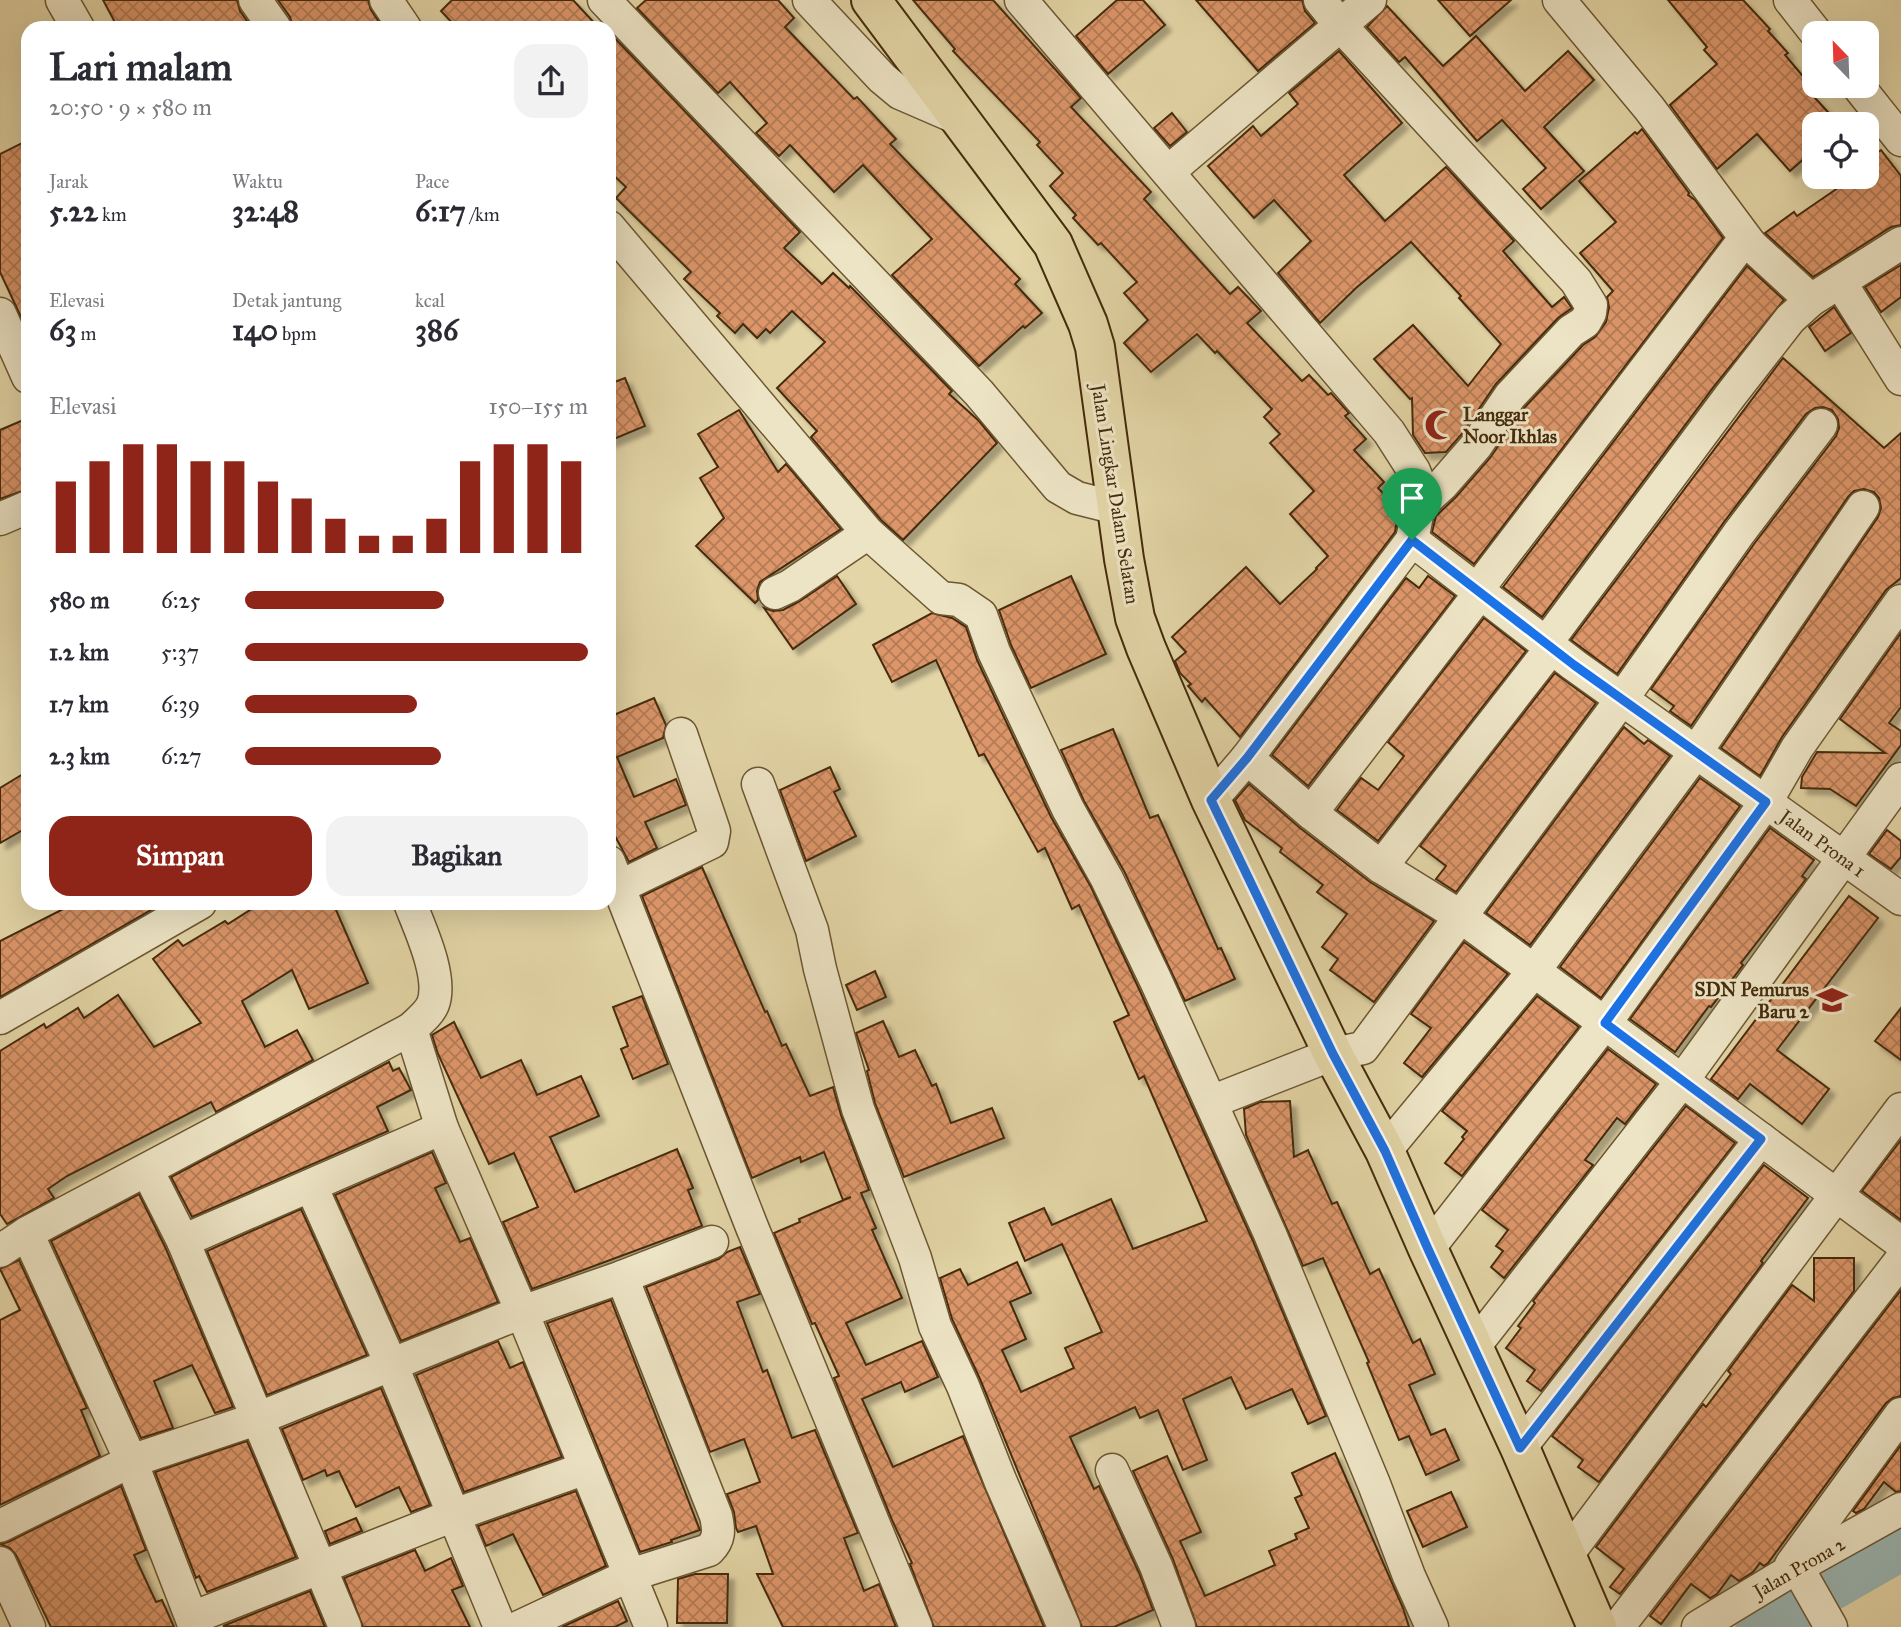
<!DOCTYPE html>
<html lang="id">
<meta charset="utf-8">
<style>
:root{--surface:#fff;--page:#f2f2f3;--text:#2b2b33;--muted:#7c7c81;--accent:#8f2418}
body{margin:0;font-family:"IM FELL Great Primer",serif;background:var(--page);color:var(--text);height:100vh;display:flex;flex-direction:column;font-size:26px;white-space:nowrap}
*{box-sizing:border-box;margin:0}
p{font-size:23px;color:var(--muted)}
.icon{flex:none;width:38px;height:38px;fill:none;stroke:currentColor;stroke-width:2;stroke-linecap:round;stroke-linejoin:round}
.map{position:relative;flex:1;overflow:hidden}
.drawer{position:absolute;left:21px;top:21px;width:595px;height:889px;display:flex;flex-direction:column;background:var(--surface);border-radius:21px;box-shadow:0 7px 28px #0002}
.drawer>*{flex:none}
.needle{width:46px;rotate:337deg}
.buttons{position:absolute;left:1802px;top:21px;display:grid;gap:14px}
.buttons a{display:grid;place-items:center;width:77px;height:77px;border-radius:14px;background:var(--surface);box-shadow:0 7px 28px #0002;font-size:35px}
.pin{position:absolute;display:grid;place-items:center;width:60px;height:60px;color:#fff;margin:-72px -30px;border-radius:50% 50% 50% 0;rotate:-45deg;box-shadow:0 0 7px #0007}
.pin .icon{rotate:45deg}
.round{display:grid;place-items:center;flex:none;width:74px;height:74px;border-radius:21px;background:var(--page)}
.overview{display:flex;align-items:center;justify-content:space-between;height:119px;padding:0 28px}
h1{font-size:38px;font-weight:700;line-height:52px}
.metrics{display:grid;grid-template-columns:repeat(3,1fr);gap:10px;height:119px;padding:7px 28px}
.metrics div{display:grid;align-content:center}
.metrics b{font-size:30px;font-weight:700}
.metrics small{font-size:19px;font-weight:400}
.metrics p{font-size:19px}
.chart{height:196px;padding:14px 28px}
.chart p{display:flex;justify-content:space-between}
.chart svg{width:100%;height:126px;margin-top:7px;stroke:var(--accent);stroke-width:6}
.primary-button{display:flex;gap:14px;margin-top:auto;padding:14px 28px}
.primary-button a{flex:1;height:80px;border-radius:21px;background:var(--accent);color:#fff;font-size:28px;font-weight:700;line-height:80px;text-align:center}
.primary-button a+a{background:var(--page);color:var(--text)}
ul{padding:0 28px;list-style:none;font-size:23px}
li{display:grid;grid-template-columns:112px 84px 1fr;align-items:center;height:52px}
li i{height:18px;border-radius:9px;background:var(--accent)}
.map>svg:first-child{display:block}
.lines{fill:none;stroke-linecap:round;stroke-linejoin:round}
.river{stroke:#9ab6b3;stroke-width:49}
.building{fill:url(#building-cross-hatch);stroke:#442b0b;stroke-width:2;filter:url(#shadow)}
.minor-casing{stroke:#6c5632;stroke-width:35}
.primary-casing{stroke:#442b0b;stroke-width:42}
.minor{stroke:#ede4c5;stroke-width:32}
.primary{stroke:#e3d5a6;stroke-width:38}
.route-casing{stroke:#fff;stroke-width:14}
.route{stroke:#1a73e8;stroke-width:9}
.labels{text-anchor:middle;stroke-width:6;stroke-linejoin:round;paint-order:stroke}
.poi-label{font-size:19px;font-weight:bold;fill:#442b0b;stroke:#ede4c5;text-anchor:start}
.street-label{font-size:19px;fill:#442b0b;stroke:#ede4c5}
</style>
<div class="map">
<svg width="1901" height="1627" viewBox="0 0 1901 1627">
<defs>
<pattern id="building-cross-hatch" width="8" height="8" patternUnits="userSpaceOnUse" patternTransform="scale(1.75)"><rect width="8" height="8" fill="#dc9669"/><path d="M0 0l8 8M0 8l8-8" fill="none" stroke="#b47b55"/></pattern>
<filter id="shadow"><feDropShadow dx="6" dy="6" stdDeviation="2" flood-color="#0004"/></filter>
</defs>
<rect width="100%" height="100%" fill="#e3d5a6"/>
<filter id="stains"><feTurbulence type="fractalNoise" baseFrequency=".00286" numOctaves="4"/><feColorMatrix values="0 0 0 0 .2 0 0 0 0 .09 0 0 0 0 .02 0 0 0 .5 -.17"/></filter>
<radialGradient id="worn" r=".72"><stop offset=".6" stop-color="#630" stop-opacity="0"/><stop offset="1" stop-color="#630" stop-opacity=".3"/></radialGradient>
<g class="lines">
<polyline class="river" points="1760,1627 1901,1546"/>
</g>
<g class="building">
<polygon points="103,0 237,0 240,11 252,28 118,28"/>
<polygon points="278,0 368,0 371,10 383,28 293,28 290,17"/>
<polygon points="452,0 573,0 599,28 457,28 441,11"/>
<polygon points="646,0 778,0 794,18 785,27 854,99 857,97 896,139 890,144 1020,279 1015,284 1042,313 1025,328 1023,326 979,366 892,275 932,239 863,165 834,192 790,145 779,156 756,133 767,123 730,82 718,93 637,8"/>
<polygon points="913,0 993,0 1081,98 1071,107 1151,192 1144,199 1230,294 1238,287 1261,311 1247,323 1302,381 1309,375 1328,395 1331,393 1349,413 1345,416 1366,439 1354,450 1384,482 1378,488 1399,510 1395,532 1240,737 1205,698 1202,702 1188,686 1191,684 1180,673 1175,661 1186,652 1172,637 1246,567 1280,604 1317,569 1316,568 1328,556 1290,514 1314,491 1270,443 1280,434 1264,417 1272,409 1217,351 1215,353 1197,334 1151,372 1124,343 1148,320 1124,293 1137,282 1101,243 1098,245 1073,218 1076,215 1050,186 1063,173 1037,145 1040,142 953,51 955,49"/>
<polygon points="1117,0 1143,0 1165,25 1108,74 1076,36"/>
<polygon points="1196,0 1302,0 1305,11 1315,23 1258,71"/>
<polygon points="1438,0 1511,0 1470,36"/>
<polygon points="1668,0 1743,0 1770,29 1768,31 1788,53 1785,55 1807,81 1803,85 1839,124 1815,124 1815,149 1790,171 1757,134 1717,169 1670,105 1717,64 1704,50 1707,47"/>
<polygon points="1387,6 1443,66 1476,36 1525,91 1568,51 1594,80 1544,127 1584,171 1541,209 1523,189 1546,168 1502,120 1477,141 1405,57 1399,62 1367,27"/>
<polygon points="609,32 800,232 784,248 822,284 833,273 849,288 850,286 952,391 949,394 979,421 997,443 903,540 881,520 811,437 817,431 777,388 825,342 792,311 770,333 766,329 757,338 743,324 735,333 717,316 720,313 684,279 691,272 616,198 626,187 609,171"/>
<polygon points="1339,51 1402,123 1344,175 1385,221 1446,167 1514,241 1503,251 1552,307 1564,297 1572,308 1558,318 1496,384 1461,435 1446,452 1425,453 1413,435 1412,398 1410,399 1374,359 1413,325 1468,386 1501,344 1459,298 1461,296 1411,242 1356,288 1320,323 1278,273 1311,241 1274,200 1254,218 1208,166 1253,126 1261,136 1298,104 1289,93"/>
<polygon points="1172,113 1187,132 1170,146 1154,128"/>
<polygon points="1642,129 1689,193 1688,195 1695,200 1723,238 1474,564 1432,532 1436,516 1456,497 1490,458 1524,408 1583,345 1595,337 1606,322 1609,307 1607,297 1613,291 1580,253 1616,222 1579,181 1635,132 1637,134"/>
<polygon points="28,140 28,332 0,272 0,154"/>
<polygon points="1881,150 1901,176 1901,225 1891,227 1813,277 1765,233 1794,212 1797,216 1854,177 1867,177 1867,160"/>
<polygon points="1901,265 1901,297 1881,312 1865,287"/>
<polygon points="1747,266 1784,300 1715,385 1542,617 1503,587"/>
<polygon points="1834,307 1851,333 1825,351 1809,327"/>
<polygon points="1783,358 1884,448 1901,433 1901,578 1886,590 1782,737 1760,776 1721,748 1878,517 1881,508 1879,498 1874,492 1864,489 1854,491 1848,497 1691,726 1670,711 1674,706 1651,689 1754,544 1836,436 1839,428 1838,419 1832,410 1823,407 1815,408 1806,414 1724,522 1617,674 1571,640"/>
<polygon points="625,378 645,426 609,441 609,384"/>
<polygon points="739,410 778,472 786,464 841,529 760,582 757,591 758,600 755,603 696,546 724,518 700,478 718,467 698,434"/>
<polygon points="28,418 28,489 0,499 0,430"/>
<polygon points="837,576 856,604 793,649 764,608 773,611 783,610 800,601"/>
<polygon points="1071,576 1106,654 1031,688 1011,645 999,610"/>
<polygon points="1428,576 1455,596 1308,786 1272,755 1406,578 1419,588"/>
<polygon points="932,613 952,618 966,627 977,660 1051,817 1091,887 1139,989 1253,1241 1326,1416 1308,1424 1292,1389 1246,1409 1231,1377 1183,1399 1207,1460 1183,1470 1158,1410 1140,1418 1135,1407 1070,1437 1094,1489 1099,1486 1139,1573 1153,1610 1114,1627 1082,1627 980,1379 952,1319 940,1278 960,1269 968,1285 1017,1262 1031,1293 1010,1302 1026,1339 1002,1350 1021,1392 1074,1368 1065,1348 1102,1332 1062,1244 1025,1261 1009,1223 1044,1208 1052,1225 1111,1199 1133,1249 1207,1221 1144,1076 1139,1079 1114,1022 1129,1015 1079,905 1072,909 1045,848 1038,852 984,754 979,756 936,660 892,682 873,645"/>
<polygon points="1484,618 1526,651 1378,841 1337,810 1361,778 1378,790 1404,756 1388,742"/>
<polygon points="1901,633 1901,707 1889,723 1901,731 1901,745 1856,806 1830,789 1801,788 1802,777 1817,752 1885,753 1840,719"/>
<polygon points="1555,673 1596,703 1456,892 1436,879 1446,866 1420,846"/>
<polygon points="654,698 666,725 663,738 617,757 634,797 676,779 686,805 645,822 657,848 629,862 609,825 609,717"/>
<polygon points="1624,727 1644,744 1648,740 1670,756 1530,945 1486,913"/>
<polygon points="1113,729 1150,818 1158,815 1218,949 1221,948 1235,979 1185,1001 1124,871 1084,801 1061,750"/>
<polygon points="830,767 840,789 834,792 856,836 806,861 780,790"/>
<polygon points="28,771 28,827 0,843 0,788"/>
<polygon points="1700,778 1740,806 1601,998 1560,967"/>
<polygon points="1249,784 1300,828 1370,882 1434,921 1374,1002 1330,970 1338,959 1322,947 1347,914 1317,892 1323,885 1280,852 1282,848 1245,820 1235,800"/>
<polygon points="1770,828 1814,860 1802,876 1806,879 1741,963 1743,965 1711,1007 1709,1006 1675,1052 1630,1019"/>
<polygon points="1887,830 1901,841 1901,857 1891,869 1869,854"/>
<polygon points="702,867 765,1012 767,1011 782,1046 786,1044 810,1096 833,1087 841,1115 869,1190 861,1193 876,1228 872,1230 902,1298 846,1323 866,1365 922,1341 938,1377 905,1392 901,1382 862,1399 893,1467 963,1436 1044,1627 934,1627 910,1564 912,1563 892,1520 834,1378 839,1376 815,1323 812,1324 774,1233 800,1222 799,1219 851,1197 843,1200 824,1152 801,1162 800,1157 752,1178 642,896"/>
<polygon points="1849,896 1878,918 1777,1050 1829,1089 1802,1124 1750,1084 1738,1099 1711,1079"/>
<polygon points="75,903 163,903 0,997 0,941"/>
<polygon points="261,903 333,903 368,983 309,1009 292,970 242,1001 265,1047 297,1030 313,1060 216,1112 211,1102 67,1176 48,1189 54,1198 7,1224 0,1214 0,1051 44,1024 46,1028 78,1008 84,1018 118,995 154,1047 201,1023 153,959 178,940 183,946 225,921 228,924"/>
<polygon points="1464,942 1508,974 1422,1077 1404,1063 1431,1028 1411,1014"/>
<polygon points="875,971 886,997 857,1010 846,985"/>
<polygon points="642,996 668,1064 633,1079 621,1049 628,1046 613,1007"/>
<polygon points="1537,996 1579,1027 1462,1176 1445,1163 1464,1139 1462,1137 1467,1131 1442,1111"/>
<polygon points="1901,1008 1901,1060 1875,1041"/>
<polygon points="883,1021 899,1057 915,1050 932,1086 936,1084 951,1123 992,1108 1004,1138 904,1177 875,1103 867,1071 869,1070 856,1033"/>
<polygon points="454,1022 481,1078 521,1060 537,1095 581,1076 599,1116 550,1137 575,1192 677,1149 693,1188 688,1190 702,1226 532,1289 503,1222 538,1207 514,1153 489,1164 438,1054 432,1035"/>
<polygon points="1608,1049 1656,1084 1625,1124 1617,1118 1585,1160 1593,1165 1504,1278 1491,1267 1503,1251 1496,1246 1508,1230 1482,1210"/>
<polygon points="389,1062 393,1071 399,1068 411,1090 377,1107 388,1131 192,1217 171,1177"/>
<polygon points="1290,1101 1294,1157 1308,1150 1332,1204 1337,1202 1370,1274 1379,1269 1413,1343 1420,1339 1435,1374 1409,1385 1431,1435 1445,1429 1459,1460 1426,1475 1409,1436 1399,1440 1367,1363 1369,1362 1323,1258 1303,1266 1246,1135 1244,1109 1260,1102"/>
<polygon points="1686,1106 1735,1143 1541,1391 1527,1381 1535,1370 1506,1348 1521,1328 1518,1326 1535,1303 1533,1301"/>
<polygon points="1901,1140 1901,1220 1862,1191"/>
<polygon points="432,1152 446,1183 435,1188 460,1242 470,1238 498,1302 401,1341 335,1195"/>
<polygon points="1764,1165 1808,1198 1761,1261 1763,1263 1599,1482 1578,1467 1583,1460 1552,1436"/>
<polygon points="139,1194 166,1249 233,1407 215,1413 192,1365 154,1381 173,1428 141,1438 51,1241"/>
<polygon points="301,1209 367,1355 267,1395 207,1251"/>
<polygon points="740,1247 760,1294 737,1302 763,1372 767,1370 792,1438 815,1430 858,1533 844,1538 864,1591 879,1584 896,1627 783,1627 757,1574 773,1574 756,1526 738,1532 736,1528 734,1512 727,1494 760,1482 744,1439 710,1452 646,1287 719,1259 727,1252"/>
<polygon points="1814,1258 1854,1258 1854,1291 1620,1594 1610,1587 1624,1569 1596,1547 1703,1404 1706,1407 1731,1374 1728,1371 1792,1285 1814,1301"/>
<polygon points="19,1260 87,1408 81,1410 100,1456 0,1505 0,1320 20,1310 0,1269"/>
<polygon points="1901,1290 1901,1396 1893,1398 1886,1403 1768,1563 1764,1566 1760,1563 1753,1572 1739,1581 1731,1575 1717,1594 1710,1598 1691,1584 1661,1624 1650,1616"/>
<polygon points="611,1300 699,1528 700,1530 671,1540 672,1542 640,1552 547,1323"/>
<polygon points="498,1341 510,1368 523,1362 562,1457 464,1492 416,1375"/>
<polygon points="381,1388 430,1505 411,1512 399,1487 356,1507 339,1471 327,1476 325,1470 303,1480 282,1429"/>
<polygon points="247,1441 296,1557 207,1592 199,1576 196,1578 155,1472"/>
<polygon points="1901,1445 1901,1491 1896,1492 1884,1482 1864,1509 1856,1513 1853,1511"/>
<polygon points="1335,1453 1403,1608 1409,1627 1197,1627 1173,1559 1133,1471 1167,1456 1201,1532 1180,1541 1205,1596 1275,1565 1269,1551 1297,1539 1295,1534 1309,1528 1295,1498 1302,1495 1292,1473"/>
<polygon points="121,1486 146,1550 134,1555 156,1602 162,1600 174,1627 51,1627 16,1555 10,1548 0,1544 8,1542"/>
<polygon points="576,1491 606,1566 543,1595 513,1534 486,1546 478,1526"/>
<polygon points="1451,1492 1467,1527 1423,1547 1407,1511"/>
<polygon points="356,1518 362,1531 330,1544 325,1531"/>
<polygon points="415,1550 425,1571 451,1558 463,1586 452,1590 470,1627 363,1627 344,1578"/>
<polygon points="695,1574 728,1574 727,1623 677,1623 678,1579"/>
<polygon points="310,1591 325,1627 223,1626"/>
<polygon points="618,1601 627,1621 615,1627 562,1627"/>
</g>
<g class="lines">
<g class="minor-casing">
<g id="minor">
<polyline points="62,0 78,28"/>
<polyline points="255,0 275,28"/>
<polyline points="386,0 405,28"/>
<polyline points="604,0 979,393 1058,487 1077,498 1117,508"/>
<polyline points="809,0 882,78 900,93 960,119"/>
<polyline points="1021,0 1389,432 1414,471 1422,491 1412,540 1247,758 1211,800"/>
<polyline points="1320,0 1341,26 1576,281 1591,305 1590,313 1585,322 1571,331 1510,396 1476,446 1442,485 1420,505"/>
<polyline points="1559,0 1649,108 1751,245"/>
<polyline points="1790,0 1816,33"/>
<polyline points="1858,86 1901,140"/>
<polyline points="1168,172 1370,0"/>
<polyline points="609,227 868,533 941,598 959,600 981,615 994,652 1068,809 1107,879 1156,981 1270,1234 1374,1484 1409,1576 1432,1627"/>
<polyline points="1840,282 1901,379"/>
<polyline points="0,314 28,377"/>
<polyline points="0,519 28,507"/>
<polyline points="1412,540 1574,665 1901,899"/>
<polyline points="1477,590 1737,249 1751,245 1811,300"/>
<polyline points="775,593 790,586 868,533"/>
<polyline points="1546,643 1730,396 1790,319 1811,300 1901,243"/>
<polyline points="1247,758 1311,813 1381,867 1460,916 1901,1243"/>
<polyline points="758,784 812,930 820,969 858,1109 915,1258 935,1326 963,1386 1000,1480 1064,1627"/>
<polyline points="1311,813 1480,593"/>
<polyline points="609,862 752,1227 916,1627"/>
<polyline points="1381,867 1552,647"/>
<polyline points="619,887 712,842 714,831 710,819 681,734"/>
<polyline points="0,1018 200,903"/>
<polyline points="411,1029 442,1128 522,1312 651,1627"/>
<polyline points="1211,1102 1333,1054 1363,1048 1622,699 1739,533 1821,425"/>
<polyline points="1385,1151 1534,971 1696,752 1863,507"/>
<polyline points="147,1170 183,1241 345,1627"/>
<polyline points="311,1186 392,1366 500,1627"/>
<polyline points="27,1233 131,1461 195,1627"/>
<polyline points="183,1241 442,1128"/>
<polyline points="1428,1249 1605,1023 1766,802 1797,748 1901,601"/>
<path d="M0 1251 27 1233 411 1029C418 1022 429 1014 433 1004 443 977 420 929 410 903"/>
<polyline points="1473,1348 1682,1081 1901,779"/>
<polyline points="1520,1448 1761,1139"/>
<polyline points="1112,1470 1156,1566 1179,1627"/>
<polyline points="0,1526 131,1461 259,1418 522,1312 622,1277 712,1242"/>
<polyline points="1567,1555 1901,1109"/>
<polyline points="0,1563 29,1627"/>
<polyline points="1791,1565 1901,1414"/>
<polyline points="1797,1567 1831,1627"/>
<polyline points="192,1618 454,1515 586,1468"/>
<path d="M519 1627 630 1575 709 1550C720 1539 719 1530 716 1516L622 1277"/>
<polyline points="1618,1627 1901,1260"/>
<polyline points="1698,1627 1797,1567 1901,1509"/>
</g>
</g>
<g class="primary-casing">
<polyline id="primary" points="871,0 1053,244 1088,324 1095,347 1124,559 1135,618 1146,648 1211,800 1333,1054 1385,1151 1428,1249 1520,1448 1597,1627"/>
</g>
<use href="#minor" class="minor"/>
<use href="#primary" class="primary"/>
</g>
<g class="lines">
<g class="route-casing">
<polygon id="route" points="1412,540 1574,665 1766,802 1605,1023 1761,1139 1520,1448 1428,1249 1385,1151 1333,1054 1211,800 1247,758"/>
</g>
<use href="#route" class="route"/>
</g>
<defs>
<g id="mosque-bare" transform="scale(2.415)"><path d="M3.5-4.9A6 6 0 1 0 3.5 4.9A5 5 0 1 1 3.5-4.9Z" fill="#8f2418" stroke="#ede4c5" stroke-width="2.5" paint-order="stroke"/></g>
<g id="school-bare" transform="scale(2.415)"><path d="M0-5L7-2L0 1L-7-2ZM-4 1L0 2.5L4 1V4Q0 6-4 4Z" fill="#8f2418" stroke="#ede4c5" stroke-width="2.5" paint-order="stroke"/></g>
</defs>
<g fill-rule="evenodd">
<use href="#mosque-bare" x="1440" y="425"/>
<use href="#school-bare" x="1832" y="1000"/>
</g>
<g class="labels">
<g class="poi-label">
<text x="1463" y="421">Langgar<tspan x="1463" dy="22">Noor Ikhlas</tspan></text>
<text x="1809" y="996" text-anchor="end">SDN Pemurus<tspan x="1809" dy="22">Baru 2</tspan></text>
</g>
<g class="street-label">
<text transform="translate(1116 494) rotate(81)" y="7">Jalan Lingkar Dalam Selatan</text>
<text transform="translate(1823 843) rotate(36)" y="7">Jalan Prona 1</text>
<text transform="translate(1799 1567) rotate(-30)" y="7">Jalan Prona 2</text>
</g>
</g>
<rect width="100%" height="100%" filter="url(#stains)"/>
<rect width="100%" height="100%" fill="url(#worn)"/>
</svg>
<div class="buttons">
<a><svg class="needle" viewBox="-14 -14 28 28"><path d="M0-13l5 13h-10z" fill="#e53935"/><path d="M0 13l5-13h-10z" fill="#7c7c81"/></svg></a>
<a><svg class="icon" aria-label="locate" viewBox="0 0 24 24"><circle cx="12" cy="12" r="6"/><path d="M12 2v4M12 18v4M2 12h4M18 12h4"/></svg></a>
</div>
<div class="pin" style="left:1412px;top:540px;background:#1e9e55"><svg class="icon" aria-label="arrive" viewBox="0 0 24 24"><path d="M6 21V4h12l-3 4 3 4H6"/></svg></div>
<section class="drawer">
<div class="overview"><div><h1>Lari malam</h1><p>20:50 · 9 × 580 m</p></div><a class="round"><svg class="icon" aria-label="share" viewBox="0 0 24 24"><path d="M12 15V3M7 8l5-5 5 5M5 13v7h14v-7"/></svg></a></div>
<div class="metrics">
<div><p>Jarak</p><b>5.22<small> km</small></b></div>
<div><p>Waktu</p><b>32:48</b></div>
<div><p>Pace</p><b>6:17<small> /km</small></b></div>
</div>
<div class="metrics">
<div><p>Elevasi</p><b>63<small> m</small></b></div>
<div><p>Detak jantung</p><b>140<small> bpm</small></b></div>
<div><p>kcal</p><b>386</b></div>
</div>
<div class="chart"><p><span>Elevasi</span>150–155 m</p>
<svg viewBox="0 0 160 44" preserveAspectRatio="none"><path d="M5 44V19M15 44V12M25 44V6M35 44V6M45 44V12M55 44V12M65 44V19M75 44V25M85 44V32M95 44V38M105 44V38M115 44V32M125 44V12M135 44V6M145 44V6M155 44V12"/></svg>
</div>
<ul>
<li><b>580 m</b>6:25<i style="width:58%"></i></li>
<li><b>1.2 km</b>5:37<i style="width:100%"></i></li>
<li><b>1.7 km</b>6:39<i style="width:50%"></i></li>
<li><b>2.3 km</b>6:27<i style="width:57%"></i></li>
</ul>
<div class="primary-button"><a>Simpan</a><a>Bagikan</a></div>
</section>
</div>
